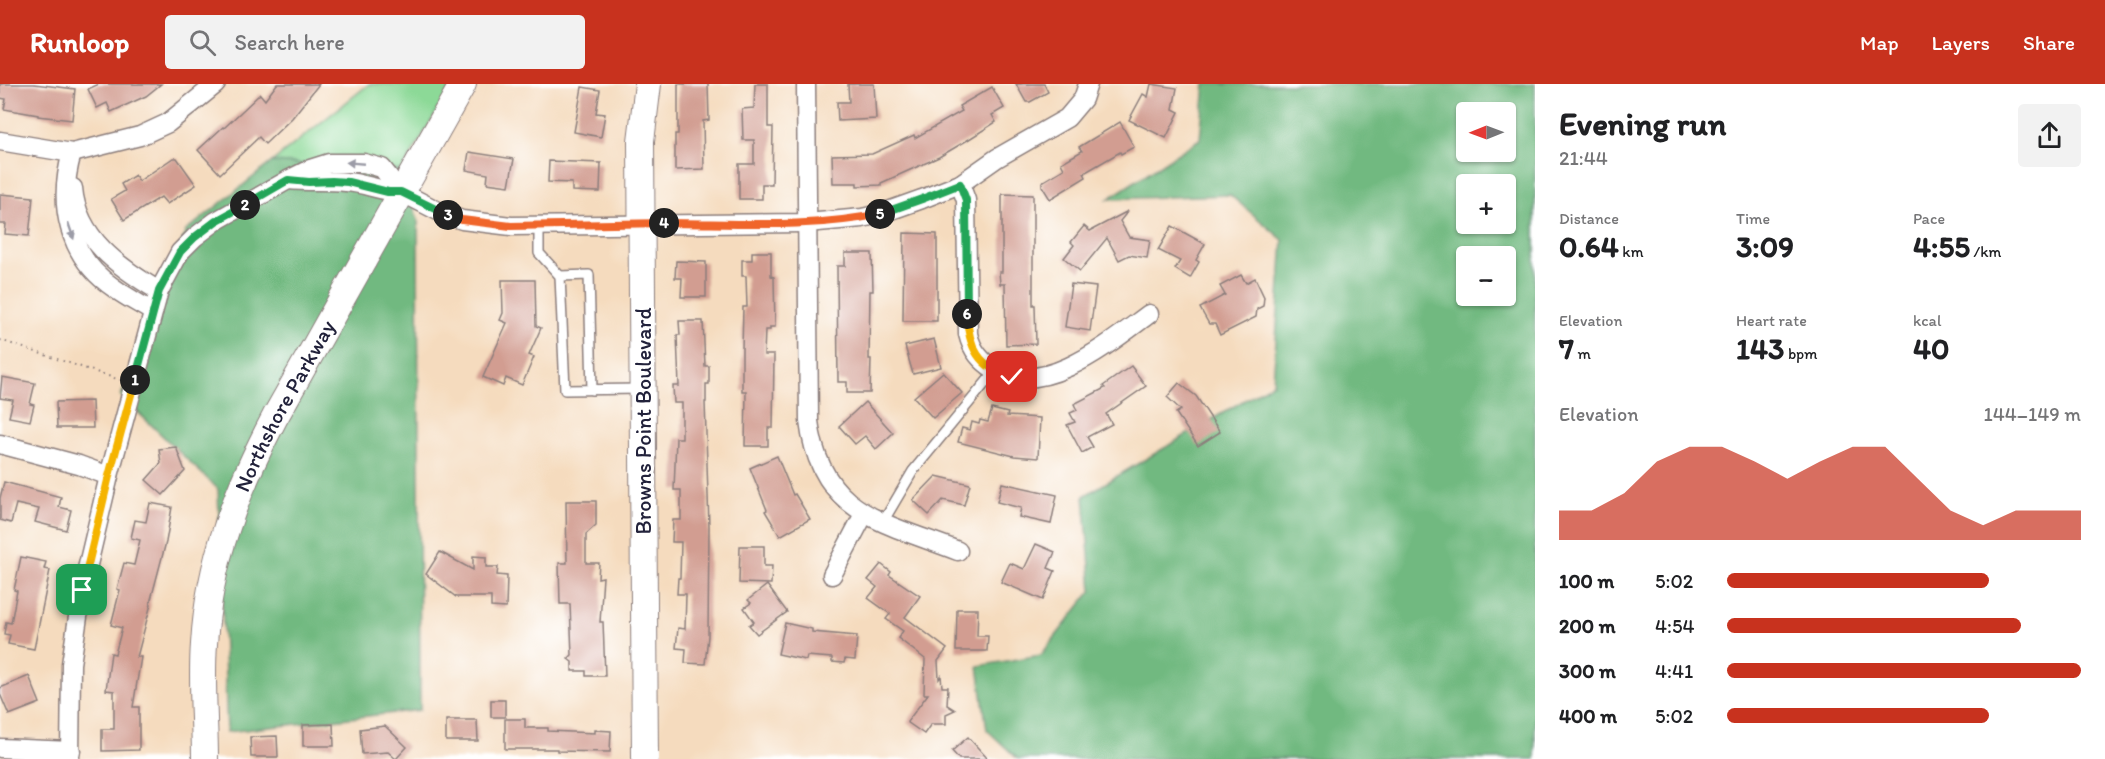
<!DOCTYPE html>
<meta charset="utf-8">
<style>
:root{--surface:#fff;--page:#f2f2f2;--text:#202124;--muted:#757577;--accent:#c8321e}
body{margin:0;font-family:Itim,sans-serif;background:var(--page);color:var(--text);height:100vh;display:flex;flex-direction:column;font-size:22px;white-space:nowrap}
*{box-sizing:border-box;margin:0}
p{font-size:20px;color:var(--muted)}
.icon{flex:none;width:33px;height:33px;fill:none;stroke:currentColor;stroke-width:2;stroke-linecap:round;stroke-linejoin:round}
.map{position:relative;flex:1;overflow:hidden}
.details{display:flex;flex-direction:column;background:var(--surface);width:570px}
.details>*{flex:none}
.needle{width:39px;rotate:269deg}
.controls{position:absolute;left:1456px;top:18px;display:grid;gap:12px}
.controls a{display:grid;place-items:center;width:60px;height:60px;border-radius:6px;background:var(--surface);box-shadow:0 2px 4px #0004;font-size:30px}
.pin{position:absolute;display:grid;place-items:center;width:51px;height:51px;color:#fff;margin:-26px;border-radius:12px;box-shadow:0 3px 9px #0006}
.km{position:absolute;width:30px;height:30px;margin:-15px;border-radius:50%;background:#222;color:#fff;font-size:16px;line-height:30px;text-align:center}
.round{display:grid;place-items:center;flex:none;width:63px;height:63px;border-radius:6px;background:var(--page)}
.head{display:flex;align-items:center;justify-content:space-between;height:102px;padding:0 24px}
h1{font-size:33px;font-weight:700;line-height:45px}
.metrics{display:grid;grid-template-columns:repeat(3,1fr);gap:9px;height:102px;padding:6px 24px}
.metrics div{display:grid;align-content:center}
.metrics b{font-size:30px;font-weight:700}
.metrics small{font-size:16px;font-weight:400}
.metrics p{font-size:16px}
.chart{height:168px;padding:12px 24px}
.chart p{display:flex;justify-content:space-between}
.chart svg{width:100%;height:108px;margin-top:6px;fill:var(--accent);opacity:.7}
ul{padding:0 24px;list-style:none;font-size:20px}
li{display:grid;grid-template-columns:96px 72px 1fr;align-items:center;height:45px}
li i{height:15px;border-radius:8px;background:var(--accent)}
header{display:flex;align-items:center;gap:36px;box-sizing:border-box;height:84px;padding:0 30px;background:var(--accent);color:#fff}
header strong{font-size:28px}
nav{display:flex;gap:33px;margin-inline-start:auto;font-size:21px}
.search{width:420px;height:54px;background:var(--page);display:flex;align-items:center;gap:15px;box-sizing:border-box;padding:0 21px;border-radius:6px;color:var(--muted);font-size:22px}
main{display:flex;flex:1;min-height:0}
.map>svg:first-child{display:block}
.green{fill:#8cd997;stroke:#577e69;stroke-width:1.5}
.forest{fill:#71b980;stroke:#4a6e5e;stroke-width:1.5;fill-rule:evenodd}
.building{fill:#d29d91}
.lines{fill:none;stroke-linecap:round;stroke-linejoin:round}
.lane-casing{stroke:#8c7e7c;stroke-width:12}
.street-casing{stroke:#8c7e7c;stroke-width:21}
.secondary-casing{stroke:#8c7e7c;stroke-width:28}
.path{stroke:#8c7e7c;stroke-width:2;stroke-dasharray:1.5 4.5;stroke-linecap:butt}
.lane{stroke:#fff;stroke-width:9}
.street{stroke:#fff;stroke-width:18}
.secondary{stroke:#fff;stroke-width:26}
.oneway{fill:#9c9ca7}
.split-1-casing{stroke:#fff;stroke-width:12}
.split-2-casing{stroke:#fff;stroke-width:12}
.split-3-casing{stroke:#fff;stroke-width:12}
.split-4-casing{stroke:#fff;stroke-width:12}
.split-5-casing{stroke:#fff;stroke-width:12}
.split-6-casing{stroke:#fff;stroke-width:12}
.split-7-casing{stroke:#fff;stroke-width:12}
.split-1{stroke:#f5b400;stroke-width:8}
.split-2{stroke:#22a559;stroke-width:8}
.split-3{stroke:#22a559;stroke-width:8}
.split-4{stroke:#f0652b;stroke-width:8}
.split-5{stroke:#f0652b;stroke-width:8}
.split-6{stroke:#22a559;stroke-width:8}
.split-7{stroke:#f5b400;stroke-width:8}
.labels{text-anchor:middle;stroke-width:6;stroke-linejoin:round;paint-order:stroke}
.street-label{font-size:22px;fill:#22223b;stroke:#fff}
</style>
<header>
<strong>Runloop</strong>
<div class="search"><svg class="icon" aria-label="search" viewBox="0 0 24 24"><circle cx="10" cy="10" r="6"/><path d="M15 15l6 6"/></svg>Search here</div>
<nav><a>Map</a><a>Layers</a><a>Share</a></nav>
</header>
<main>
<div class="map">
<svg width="1535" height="675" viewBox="0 0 1535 675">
<rect width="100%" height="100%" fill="#fff"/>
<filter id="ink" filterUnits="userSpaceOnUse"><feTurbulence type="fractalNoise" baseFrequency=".0167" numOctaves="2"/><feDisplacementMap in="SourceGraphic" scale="12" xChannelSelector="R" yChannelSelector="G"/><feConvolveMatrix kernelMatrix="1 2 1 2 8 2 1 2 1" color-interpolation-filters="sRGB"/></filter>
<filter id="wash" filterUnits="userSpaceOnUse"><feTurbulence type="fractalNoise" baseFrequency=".008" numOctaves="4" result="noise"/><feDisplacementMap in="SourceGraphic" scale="24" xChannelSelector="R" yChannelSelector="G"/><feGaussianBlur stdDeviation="1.35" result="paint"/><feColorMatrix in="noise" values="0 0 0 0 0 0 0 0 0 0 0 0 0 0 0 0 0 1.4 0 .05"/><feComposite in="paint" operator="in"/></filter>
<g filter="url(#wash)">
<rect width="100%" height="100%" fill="#f5dbbe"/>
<polygon class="green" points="369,0 453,0 402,87 272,78"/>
<g class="forest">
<path d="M1205 0H1535V675H1018L987 646 978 582 1041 571 1092 506 1084 412 1273 299 1283 156 1230 111 1108 115 1200 55ZM1467 28H1506V68H1467ZM1467 100H1506V140H1467ZM1467 172H1506V212H1467Z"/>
<polygon points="272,78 402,87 418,136 420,626 227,648 218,405 121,312 186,147"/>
</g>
<g id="blocks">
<g class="building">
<polygon points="0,0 34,0 75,5 72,36 38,32 38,31 4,25 6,15 0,14"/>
<polygon points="99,0 161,0 146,12 111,28 107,19 97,24 88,5"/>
<polygon points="277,0 319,0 292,34 265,60 259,53 220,90 198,66 223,43 224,44 260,10 265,16"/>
<polygon points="678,0 708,0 709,36 703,37 704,85 675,86 675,50 678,50"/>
<polygon points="755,0 768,0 768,43 773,43 772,100 762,100 762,115 739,115 739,80 754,80 754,56 743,56 742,25 754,24"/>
<polygon points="848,0 874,0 876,35 838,37 837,18 849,18"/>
<polygon points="1016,0 1044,0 1048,8 1030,18 1026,18"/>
<polygon points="1151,0 1177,4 1173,25 1179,28 1166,54 1129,36 1143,10 1148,13"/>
<polygon points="582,3 600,6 596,29 605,30 601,53 574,48"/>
<polygon points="992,3 1004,24 992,31 996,38 966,57 939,73 881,99 881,101 857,102 857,99 833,99 832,71 872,70 914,51 915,54 962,27 959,22"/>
<polygon points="1120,38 1134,63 1121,70 1120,68 1084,89 1086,93 1050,115 1042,102 1042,98 1064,85 1061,79 1082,67 1079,63"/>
<polygon points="469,68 514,75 509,102 487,99 488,90 466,86"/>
<polygon points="173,74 177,74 196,101 167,120 161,113 124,136 111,115 125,107 121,100 135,91 139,97"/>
<polygon points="549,77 601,79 600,108 572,107 572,99 548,98"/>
<polygon points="0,110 33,113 29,152 5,150 6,140 0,140"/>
<polygon points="1002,110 1033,111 1033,221 1035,221 1036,260 1006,261 1005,200 1000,200 999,188 1002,188"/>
<polygon points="1128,127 1120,137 1129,153 1150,156 1147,174 1129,171 1119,176 1107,154 1080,187 1064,174 1074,161 1071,158 1084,142 1090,147"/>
<polygon points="1172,142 1205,160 1196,176 1199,178 1190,194 1175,185 1180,177 1158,166"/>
<polygon points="904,149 937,150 937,237 903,237"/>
<polygon points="752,168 771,168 771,192 774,193 775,243 770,243 770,246 765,246 764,271 774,271 773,344 768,344 768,362 745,362 746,307 742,307 742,266 743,223 747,223 746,192 742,192 742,176 752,176"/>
<polygon points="845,169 872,169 873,207 870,207 869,275 871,275 870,309 847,309 847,298 838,298 837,182 845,182"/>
<polygon points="676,177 706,178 706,213 681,213 682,194 675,194"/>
<polygon points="1241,191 1246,199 1255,194 1264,213 1263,222 1257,225 1256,233 1220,251 1215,240 1209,240 1200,224 1225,211 1220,202"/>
<polygon points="502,196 535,196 536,242 541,244 529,271 534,273 522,301 506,294 503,302 483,293 507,239 500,236 503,229"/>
<polygon points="1071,200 1096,203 1090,247 1065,243"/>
<polygon points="679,237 703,237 705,282 709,282 709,300 706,300 706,318 705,318 709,442 708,552 705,580 685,579 686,565 676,564 678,544 685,545 686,510 677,510 678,494 680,494 681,458 672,458 673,436 681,436 681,406 674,406 676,354 682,354 682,319 674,319 673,302 679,302 677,251 680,251"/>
<polygon points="934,255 941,283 913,290 905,262"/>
<polygon points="1131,282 1146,302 1106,330 1112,340 1087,353 1093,363 1082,369 1067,341 1075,338 1070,329 1077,326 1074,320 1105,304 1103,302"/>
<polygon points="943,288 962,309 933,334 914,313"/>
<polygon points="2,293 35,299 30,320 34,321 30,337 9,333 13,316 0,314"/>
<polygon points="1179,299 1196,312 1220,348 1198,362 1176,329 1181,326 1167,313"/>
<polygon points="92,317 93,344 57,344 56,318"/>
<polygon points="865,318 893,349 876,365 865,352 855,360 839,342"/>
<polygon points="992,325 1008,329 1007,332 1040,334 1038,374 1014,372 958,358 962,344 970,346 972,338 979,340 980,336 988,338"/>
<polygon points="176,363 185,387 163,411 146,396 161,379 159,365"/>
<polygon points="777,372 793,411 795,410 810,435 780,452 765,427 767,426 750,384"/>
<polygon points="936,392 970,400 964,421 943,416 929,431 913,416"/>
<polygon points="4,398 61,413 59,423 71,426 66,446 35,438 39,425 16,420 11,439 0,436 0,414"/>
<polygon points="1002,399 1057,411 1051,440 1019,433 1021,424 997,418"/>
<polygon points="566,417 596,417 596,441 586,450 586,479 599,479 598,494 603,493 600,538 603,538 605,592 586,592 586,587 572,587 572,578 568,575 572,571 570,520 560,520 559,479 567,479"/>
<polygon points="150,419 172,423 166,458 150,519 151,520 137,573 141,573 133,623 139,623 139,666 102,667 102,645 114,645 114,607 106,606 111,569 115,570 122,544 111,541 120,506 117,505 124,479 134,481 140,456 131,454 135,436 146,438"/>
<polygon points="1036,460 1055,468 1048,484 1055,487 1043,516 1001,498 1010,479 1024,485"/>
<polygon points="740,462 764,462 764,482 772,482 771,500 739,499"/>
<polygon points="440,468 473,486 473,472 486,473 486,483 498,483 497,491 507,492 506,524 491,523 491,513 456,513 426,490"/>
<polygon points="21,473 46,478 44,485 50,486 34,565 8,560 10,551 4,550 6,538 11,539 17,507 14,506"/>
<polygon points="881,480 891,488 889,491 920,512 905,533 947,565 938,577 939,595 941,592 942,603 948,603 947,621 955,626 946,630 946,640 931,640 924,650 907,638 928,610 924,610 925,575 898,554 903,547 886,535 890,530 868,514 877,503 868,496"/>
<polygon points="767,501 787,528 757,550 749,541 754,538 744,524 751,519 748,516"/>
<polygon points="957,525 978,525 977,552 988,552 987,567 956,567"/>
<polygon points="785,539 812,545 812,548 857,552 855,576 845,575 844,579 832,578 832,574 807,572 806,576 778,570"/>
<polygon points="29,592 40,619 9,631 0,610 0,604"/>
<rect x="491" y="616" width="14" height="17"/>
<polygon points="505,635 525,635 525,644 548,644 548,647 595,649 595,646 611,647 610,668 557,667 557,665 505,665"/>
<polygon points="446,636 477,636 478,657 446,657"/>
<polygon points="333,640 334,662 303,662 303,641"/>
<polygon points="385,642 407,663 396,675 388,668 362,670 360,645"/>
<polygon points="277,652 278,673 251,673 250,653"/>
<polygon points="968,653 988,675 959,675 952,667"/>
</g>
</g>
</g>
<g filter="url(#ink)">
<use href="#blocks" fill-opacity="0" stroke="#8c7e7c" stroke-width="1.5"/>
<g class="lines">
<g class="lane-casing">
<g id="lane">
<polyline points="539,141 539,169 560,192 565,306 641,305"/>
<polyline points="560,192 589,191 592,306"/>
<polyline points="883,438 913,387 996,286"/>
</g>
</g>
<g class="street-casing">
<g id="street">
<path d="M806 0 809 337C820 430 884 438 958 467"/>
<polyline points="0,57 72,69 140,52 168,39 216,0"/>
<path d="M72 69C57 120 68 173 114 204 126 213 140 220 153 228"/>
<path d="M289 96C308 98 327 96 346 98 365 99 382 108 401 108"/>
<path d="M960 100 966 116 968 250C972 267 981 277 995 286 1044 315 1112 257 1149 230"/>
<path d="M73 104C77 154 120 184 159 207"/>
<polyline points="0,360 79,381 109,392"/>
<polyline points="832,491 864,430"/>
<polyline points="0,664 71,667"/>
<polyline points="70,675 71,580 82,506 109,392 159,207 180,168 195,153 216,137 288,96 310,85 329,79 364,79 382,84 401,108 440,128 462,136 511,142 807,139 862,134 880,130 922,115 960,100 997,74 1067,34 1083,15 1088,0"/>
</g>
</g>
<g class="secondary-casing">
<g id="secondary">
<path id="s1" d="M205 675C205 637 201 598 204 560 209 477 237 405 275 333L463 0"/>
<polyline points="645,675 641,57 648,0"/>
</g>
</g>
<polyline class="path" points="0,256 120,296"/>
<use href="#lane" class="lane"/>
<use href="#street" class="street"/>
<use href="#secondary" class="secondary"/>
</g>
<defs><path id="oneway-solid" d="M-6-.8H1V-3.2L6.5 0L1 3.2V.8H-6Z" transform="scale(1.5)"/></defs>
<g class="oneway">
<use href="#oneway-solid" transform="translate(355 79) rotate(-175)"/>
<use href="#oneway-solid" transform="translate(71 147) rotate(71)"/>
</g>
</g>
<g class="lines" filter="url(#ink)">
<g class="split-1-casing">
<polyline id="split-1" points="82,506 109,392 135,296"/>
</g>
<g class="split-2-casing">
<polyline id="split-2" points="135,296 159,207 180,168 195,153 216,137 245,121"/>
</g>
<g class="split-3-casing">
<polyline id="split-3" points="245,121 288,96 309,98 332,97 348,98 388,108 401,108 448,131"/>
</g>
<g class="split-4-casing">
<polyline id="split-4" points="448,131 462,136 511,142 664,139"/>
</g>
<g class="split-5-casing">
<path id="split-5" d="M664 139C735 139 810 145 880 130"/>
</g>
<g class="split-6-casing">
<polyline id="split-6" points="880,130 922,115 960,100 966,116 967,230"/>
</g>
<g class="split-7-casing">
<path id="split-7" d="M967 230C968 263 979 284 1012 293"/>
</g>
<use href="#split-1" class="split-1"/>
<use href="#split-2" class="split-2"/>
<use href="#split-3" class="split-3"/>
<use href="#split-4" class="split-4"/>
<use href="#split-5" class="split-5"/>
<use href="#split-6" class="split-6"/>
<use href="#split-7" class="split-7"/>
</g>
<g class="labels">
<g class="street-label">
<text dy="8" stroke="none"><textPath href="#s1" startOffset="369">Northshore Parkway</textPath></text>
<text transform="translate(643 337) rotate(-90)" y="8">Browns Point Boulevard</text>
</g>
</g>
</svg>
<div class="controls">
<a><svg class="needle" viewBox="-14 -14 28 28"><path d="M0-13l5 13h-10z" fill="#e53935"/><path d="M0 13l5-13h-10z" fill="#757577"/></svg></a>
<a>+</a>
<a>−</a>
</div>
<div class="pin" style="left:82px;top:506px;background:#1e9e55"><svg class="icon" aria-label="arrive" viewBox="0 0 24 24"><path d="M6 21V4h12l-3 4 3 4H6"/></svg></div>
<div class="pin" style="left:1012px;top:293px;background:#d93025"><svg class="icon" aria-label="check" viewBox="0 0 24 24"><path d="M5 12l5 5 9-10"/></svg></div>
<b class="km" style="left:135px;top:296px">1</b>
<b class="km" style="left:245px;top:121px">2</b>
<b class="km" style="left:448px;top:131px">3</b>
<b class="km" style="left:664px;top:139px">4</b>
<b class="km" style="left:880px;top:130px">5</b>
<b class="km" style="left:967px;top:230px">6</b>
</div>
<section class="details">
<div class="head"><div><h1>Evening run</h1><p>21:44</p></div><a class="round"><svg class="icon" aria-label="share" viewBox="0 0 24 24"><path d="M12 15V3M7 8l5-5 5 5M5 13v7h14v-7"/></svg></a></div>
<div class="metrics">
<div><p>Distance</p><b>0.64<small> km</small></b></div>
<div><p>Time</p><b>3:09</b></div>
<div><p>Pace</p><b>4:55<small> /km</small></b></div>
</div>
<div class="metrics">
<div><p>Elevation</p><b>7<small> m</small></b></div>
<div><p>Heart rate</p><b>143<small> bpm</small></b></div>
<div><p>kcal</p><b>40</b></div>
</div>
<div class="chart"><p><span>Elevation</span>144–149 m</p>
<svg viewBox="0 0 160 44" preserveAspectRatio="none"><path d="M0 44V32L10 32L20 25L30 12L40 6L50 6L60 12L70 19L80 12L90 6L100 6L110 19L120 32L130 38L140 32L150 32L160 32V44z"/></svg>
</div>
<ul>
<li><b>100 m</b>5:02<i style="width:74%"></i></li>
<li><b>200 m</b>4:54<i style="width:83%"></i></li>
<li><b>300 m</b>4:41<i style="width:100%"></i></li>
<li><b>400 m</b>5:02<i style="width:74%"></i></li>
</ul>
</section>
</main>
